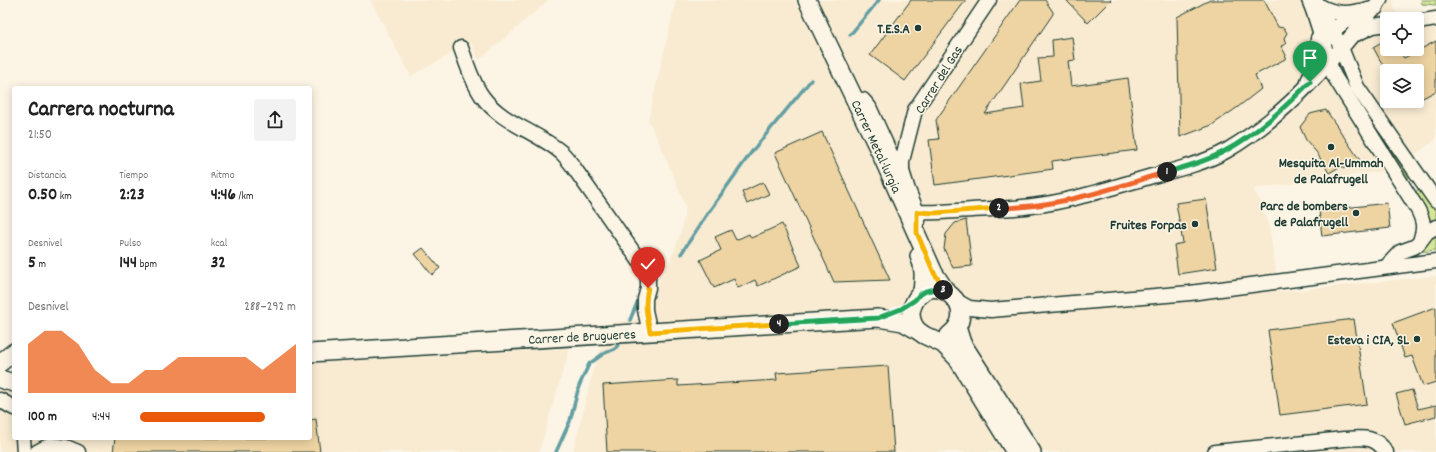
<!DOCTYPE html>
<html lang="es">
<meta charset="utf-8">
<style>
:root{--surface:#fff;--page:#f2f2f2;--text:#222;--muted:#767676;--accent:#ea580c}
body{margin:0;font-family:Dekko,sans-serif;background:var(--page);color:var(--text);height:100vh;display:flex;flex-direction:column;font-size:15px;white-space:nowrap}
*{box-sizing:border-box;margin:0}
p{font-size:13px;color:var(--muted)}
.icon{flex:none;width:22px;height:22px;fill:none;stroke:currentColor;stroke-width:2;stroke-linecap:round;stroke-linejoin:round}
.map{position:relative;flex:1;overflow:hidden}
.sheet{position:absolute;left:12px;top:86px;width:300px;height:354px;display:flex;flex-direction:column;background:var(--surface);border-radius:4px;box-shadow:0 2px 10px #0003}
.sheet>*{flex:none}
.fabs{position:absolute;left:1380px;top:12px;display:grid;gap:8px}
.fabs a{display:grid;place-items:center;width:44px;height:44px;border-radius:4px;background:var(--surface);box-shadow:0 2px 10px #0003;font-size:20px}
.pin{position:absolute;display:grid;place-items:center;width:34px;height:34px;color:#fff;margin:-41px -17px;border-radius:50% 50% 50% 0;rotate:-45deg;box-shadow:0 0 4px #0007}
.pin .icon{rotate:45deg}
.km{position:absolute;width:20px;height:20px;margin:-10px;border-radius:50%;background:#222;color:#fff;font-size:11px;line-height:20px;text-align:center}
.round{display:grid;place-items:center;flex:none;width:42px;height:42px;border-radius:4px;background:var(--page)}
.headline{display:flex;align-items:center;justify-content:space-between;height:68px;padding:0 16px}
h1{font-size:22px;font-weight:700;line-height:30px}
.figures{display:grid;grid-template-columns:repeat(3,1fr);gap:6px;height:68px;padding:4px 16px}
.figures div{display:grid;align-content:center}
.figures b{font-size:17px;font-weight:700}
.figures small{font-size:11px;font-weight:400}
.figures p{font-size:11px}
.chart{height:112px;padding:8px 16px}
.chart p{display:flex;justify-content:space-between}
.chart svg{width:100%;height:72px;margin-top:4px;fill:var(--accent);opacity:.7}
ul{padding:0 16px;list-style:none;font-size:13px}
li{display:grid;grid-template-columns:64px 48px 1fr;align-items:center;height:30px}
li i{height:10px;border-radius:5px;background:var(--accent)}
.map>svg:first-child{display:block}
.built{fill:#f8ebd1;fill-rule:evenodd}
.green{fill:#d6e699;stroke:#7a9266}
.forest{fill:url(#forest-crowns);stroke:#7a9266}
.lines{fill:none;stroke-linecap:round;stroke-linejoin:round}
.stream{stroke:#639ea3;stroke-width:3.5}
.building{fill:#eed4a3;stroke:#1f3d34}
.minor-casing{stroke:#1f3d34;stroke-width:17}
.major-casing{stroke:#1f3d34;stroke-width:20}
.minor{stroke:#fcf5e5;stroke-width:14}
.major{stroke:#fcf5e5;stroke-width:17}
.split-1-casing{stroke:#fff;stroke-width:8}
.split-2-casing{stroke:#fff;stroke-width:8}
.split-3-casing{stroke:#fff;stroke-width:8}
.split-4-casing{stroke:#fff;stroke-width:8}
.split-5-casing{stroke:#fff;stroke-width:8}
.split-1{stroke:#22a559;stroke-width:5}
.split-2{stroke:#f0652b;stroke-width:5}
.split-3{stroke:#f5b400;stroke-width:5}
.split-4{stroke:#22a559;stroke-width:5}
.split-5{stroke:#f5b400;stroke-width:5}
.poi-dot{fill:#1f3d34;stroke:#fcf5e5;stroke-width:1.5}
.labels{text-anchor:middle;stroke-width:3;stroke-linejoin:round;paint-order:stroke}
.poi-label{font-size:14px;font-weight:bold;fill:#1f3d34;stroke:#fcf5e5;text-anchor:end}
.street-label{font-size:14px;fill:#1f3d34;stroke:#fcf5e5}
</style>
<div class="map">
<svg width="1436" height="452" viewBox="0 0 1436 452">
<defs>
<pattern id="forest-crowns" width="20" height="18" patternUnits="userSpaceOnUse"><rect width="20" height="18" fill="#d6e699"/><path d="M2 6a3 3 0 1 1 6 0M12 15a3 3 0 1 1 6 0" fill="none" stroke="#b7c684"/></pattern>
</defs>
<rect width="100%" height="100%" fill="#fcf5e5"/>
<filter id="ink" filterUnits="userSpaceOnUse"><feTurbulence type="fractalNoise" baseFrequency=".025" numOctaves="2"/><feDisplacementMap in="SourceGraphic" scale="8" xChannelSelector="R" yChannelSelector="G"/><feConvolveMatrix kernelMatrix="1 2 1 2 8 2 1 2 1" color-interpolation-filters="sRGB"/></filter>
<g filter="url(#ink)">
<g class="built">
<polygon points="370,0 549,0 479,60 471,43 411,76"/>
<path d="M676 0H1393L1394 8 1398 15H1415L1436 9V139L1433 142 1413 156 1383 171 1254 189 1269 224 1279 292 1436 276V452H573L593 371 610 323 639 319 671 259 681 231 686 207 657 138 648 120ZM1387 19H1417V49H1387ZM1387 71H1417V101H1387Z"/>
<polygon points="570,348 539,452 0,452 0,388 8,388 14,393 14,438 310,438 310,363"/>
</g>
<g class="green">
<polygon points="1371,123 1373,124 1408,176 1409,178 1406,178"/>
<polygon points="1424,189 1436,208 1436,225 1430,227 1412,192"/>
<polygon points="1436,231 1436,250 1418,252"/>
</g>
<polygon class="forest" points="1421,0 1436,0 1436,5 1422,4"/>
<g class="lines">
<g class="stream">
<polyline points="850,35 879,0"/>
<polyline points="681,254 705,217 753,150 811,80"/>
<polyline points="630,320 640,296"/>
<polyline points="556,452 570,421 579,386 589,364 603,354 615,349 620,342"/>
</g>
</g>
<g class="building">
<polygon points="911,0 966,0 905,81 870,55"/>
<polygon points="1020,0 1045,0 1053,12 1053,14 985,114 1024,108 1021,84 1041,81 1038,58 1053,57 1052,40 1072,37 1075,60 1068,61 1071,86 1128,78 1137,150 1052,161 1053,169 935,185 929,140 939,139 936,120"/>
<polygon points="1066,0 1111,0 1088,23"/>
<polygon points="1210,0 1264,0 1278,27 1284,28 1287,33 1284,38 1286,44 1281,46 1286,55 1285,59 1255,75 1261,89 1238,107 1212,125 1180,137 1177,17"/>
<polygon points="1387,39 1387,49 1398,49 1404,58 1436,41 1436,91 1417,101 1417,71 1386,71 1373,47"/>
<polygon points="1326,110 1363,165 1344,168 1341,166 1329,173 1317,153 1306,140 1300,127 1310,114"/>
<polygon points="822,132 890,280 834,282 775,153"/>
<polygon points="763,182 769,194 747,204 742,192"/>
<polygon points="1206,199 1217,268 1178,274 1174,245 1183,243 1176,203"/>
<polygon points="1387,203 1390,228 1322,236 1319,211"/>
<polygon points="966,220 972,266 953,268 944,249 946,234 955,223"/>
<polygon points="782,224 801,266 758,286 755,280 738,288 734,279 714,288 700,260 721,250 715,237 731,230 736,240 749,234 751,238"/>
<polygon points="423,248 440,268 432,275 415,254"/>
<polygon points="1436,307 1436,382 1423,386 1412,356 1405,358 1393,323"/>
<polygon points="1354,319 1367,404 1280,415 1268,330"/>
<polygon points="888,366 894,452 607,452 603,385 678,380 678,386 777,380 776,373"/>
<polygon points="1412,390 1418,409 1436,405 1436,416 1405,424 1396,394"/>
<polygon points="316,419 320,452 113,452 115,438 310,438 310,420"/>
</g>
<g class="lines">
<g class="minor-casing">
<g id="minor">
<path d="M1309 0C1320 25 1324 51 1334 76L1418 210C1423 220 1425 227 1421 238"/>
<polyline points="1317,4 1324,15 1339,43 1357,87 1436,201"/>
<path d="M1318 5C1331 13 1344 15 1359 11"/>
<polyline points="1417,22 1436,19"/>
<polyline points="1356,34 1373,26 1387,24"/>
<path d="M1328 38C1336 26 1360 7 1376 8"/>
<path d="M461 48C467 64 472 82 482 96 502 124 537 131 562 153 566 157 569 161 572 165L643 266 648 279V288L645 299V310L650 333"/>
<path d="M1308 81C1315 68 1319 53 1318 38"/>
<polyline points="854,99 863,100 869,107 895,164 902,171"/>
<path d="M917 212C936 213 953 211 972 210 991 209 1012 209 1032 206 1072 201 1110 188 1149 177 1172 171 1205 163 1226 151 1289 114 1336 57 1380 0"/>
<polyline points="918,221 917,212 908,190 902,171 902,161 915,110 989,0"/>
<polyline points="1387,266 1400,252 1414,247 1418,244 1427,232 1436,227"/>
<polyline points="958,302 969,308 991,310 1190,293 1436,261"/>
<polyline points="0,400 14,408"/>
<polyline points="23,438 24,452"/>
<polyline points="37,452 50,445 66,447 78,452"/>
<path d="M1215 452 1344 439C1362 438 1375 435 1386 452"/>
</g>
</g>
<g class="major-casing">
<g id="major">
<polyline points="807,0 880,152 934,273 946,291"/>
<path d="M919 256C925 269 923 280 922 294"/>
<polyline points="957,327 962,343 1032,452"/>
<path d="M917 330C911 322 909 312 914 303 931 266 984 309 949 335"/>
<polyline points="310,353 878,318 903,322 917,330 924,335 943,344 957,358 1015,452"/>
<polyline points="0,363 14,352"/>
<polyline points="0,379 14,383"/>
</g>
</g>
<use href="#minor" class="minor"/>
<use href="#major" class="major"/>
</g>
</g>
<g class="lines" filter="url(#ink)">
<g class="split-1-casing">
<path id="split-1" d="M1167 172C1186 167 1207 161 1225 151 1257 134 1284 108 1310 82"/>
</g>
<g class="split-2-casing">
<path id="split-2" d="M999 208C1010 208 1020 207 1030 206 1077 201 1122 185 1167 172"/>
</g>
<g class="split-3-casing">
<polyline id="split-3" points="943,290 946,291 934,273 917,233 917,212 935,213 999,208"/>
</g>
<g class="split-4-casing">
<polyline id="split-4" points="779,324 878,318 901,309 915,300 919,295 926,291 936,289 943,290"/>
</g>
<g class="split-5-casing">
<path id="split-5" d="M648 288C644 305 647 316 650 332L779 324"/>
</g>
<use href="#split-1" class="split-1"/>
<use href="#split-2" class="split-2"/>
<use href="#split-3" class="split-3"/>
<use href="#split-4" class="split-4"/>
<use href="#split-5" class="split-5"/>
</g>
<g class="poi-dot">
<circle cx="918" cy="28" r="4"/>
<circle cx="1331" cy="147" r="4"/>
<circle cx="1356" cy="213" r="4"/>
<circle cx="1195" cy="224" r="4"/>
<circle cx="1417" cy="339" r="4"/>
</g>
<g class="labels">
<g class="poi-label">
<text x="910" y="33">T.E.S.A</text>
<text x="1331" y="167" text-anchor="middle">Mesquita Al-Ummah<tspan x="1331" dy="16">de Palafrugell</tspan></text>
<text x="1348" y="210">Parc de bombers<tspan x="1348" dy="16">de Palafrugell</tspan></text>
<text x="1187" y="229">Fruites Forpas</text>
<text x="1409" y="344">Esteva i CIA, SL</text>
</g>
<g class="street-label">
<text transform="translate(938 79) rotate(-58)" y="5">Carrer del Gas</text>
<text transform="translate(877 146) rotate(65)" y="5">Carrer Metal·lurgia</text>
<text transform="translate(582 336) rotate(-3)" y="5">Carrer de Brugueres</text>
</g>
</g>
</svg>
<div class="fabs">
<a><svg class="icon" aria-label="locate" viewBox="0 0 24 24"><circle cx="12" cy="12" r="6"/><path d="M12 2v4M12 18v4M2 12h4M18 12h4"/></svg></a>
<a><svg class="icon" aria-label="layers" viewBox="0 0 24 24"><path d="M12 4l9 5-9 5-9-5zM3 14l9 5 9-5"/></svg></a>
</div>
<div class="pin" style="left:1310px;top:82px;background:#1e9e55"><svg class="icon" aria-label="arrive" viewBox="0 0 24 24"><path d="M6 21V4h12l-3 4 3 4H6"/></svg></div>
<div class="pin" style="left:648px;top:288px;background:#d93025"><svg class="icon" aria-label="check" viewBox="0 0 24 24"><path d="M5 12l5 5 9-10"/></svg></div>
<b class="km" style="left:1167px;top:172px">1</b>
<b class="km" style="left:999px;top:208px">2</b>
<b class="km" style="left:943px;top:290px">3</b>
<b class="km" style="left:779px;top:324px">4</b>
<section class="sheet">
<div class="headline"><div><h1>Carrera nocturna</h1><p>21:50</p></div><a class="round"><svg class="icon" aria-label="share" viewBox="0 0 24 24"><path d="M12 15V3M7 8l5-5 5 5M5 13v7h14v-7"/></svg></a></div>
<div class="figures">
<div><p>Distancia</p><b>0.50<small> km</small></b></div>
<div><p>Tiempo</p><b>2:23</b></div>
<div><p>Ritmo</p><b>4:46<small> /km</small></b></div>
</div>
<div class="figures">
<div><p>Desnivel</p><b>5<small> m</small></b></div>
<div><p>Pulso</p><b>144<small> bpm</small></b></div>
<div><p>kcal</p><b>32</b></div>
</div>
<div class="chart"><p><span>Desnivel</span>288–292 m</p>
<svg viewBox="0 0 160 44" preserveAspectRatio="none"><path d="M0 44V14L10 6L20 6L30 14L40 30L50 38L60 38L70 30L80 30L90 22L100 22L110 22L120 22L130 22L140 30L150 22L160 14V44z"/></svg>
</div>
<ul>
<li><b>100 m</b>4:44<i style="width:80%"></i></li>
</ul>
</section>
</div>
